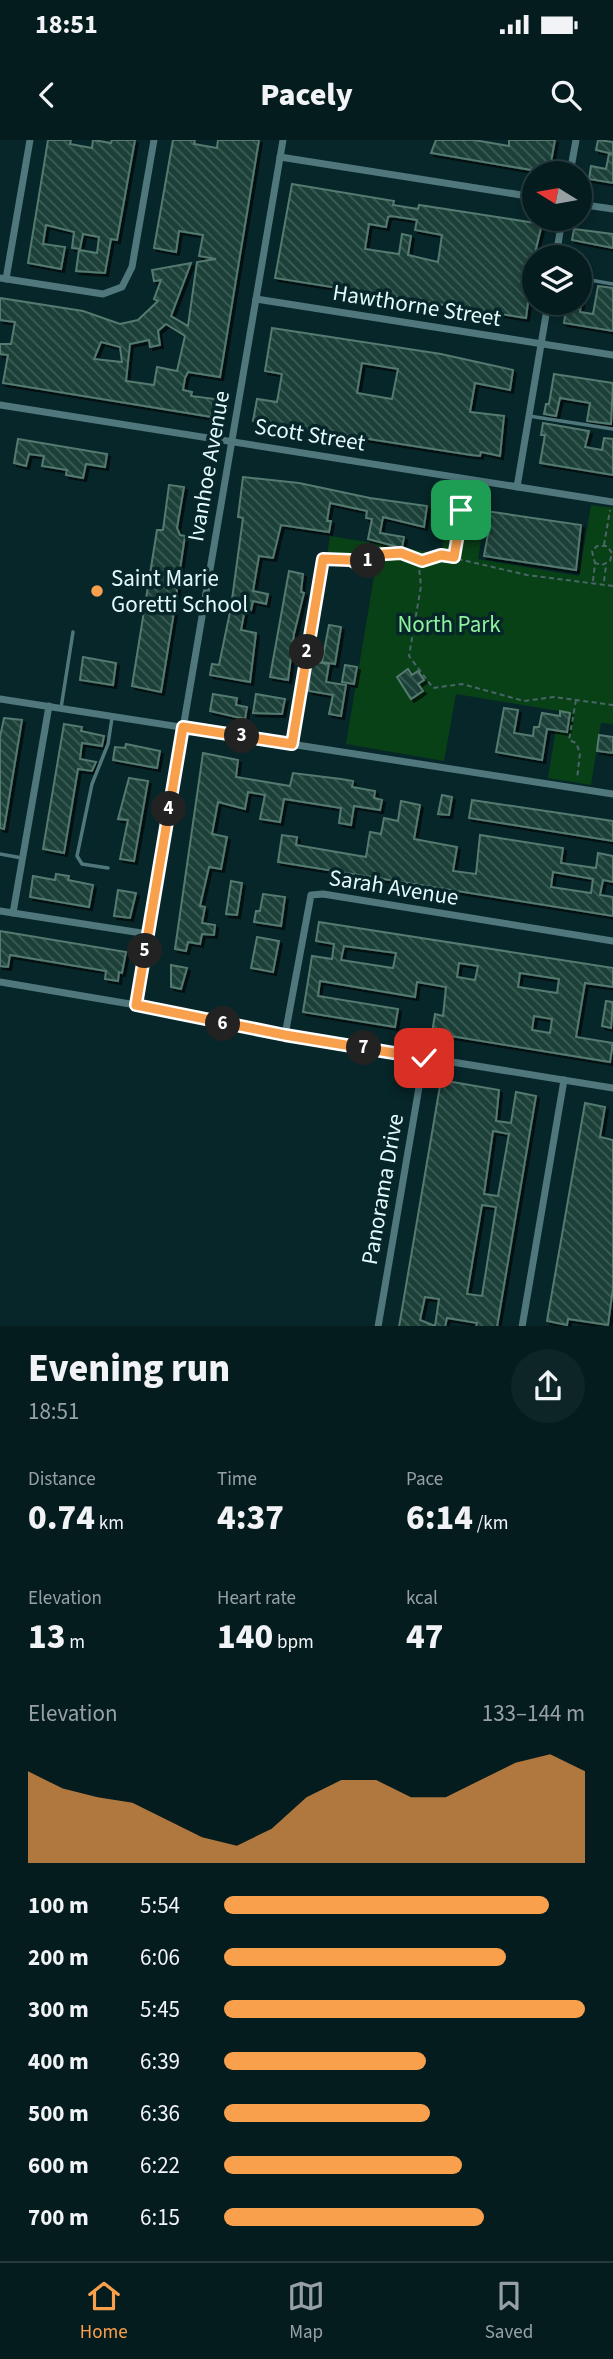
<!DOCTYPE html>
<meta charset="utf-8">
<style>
:root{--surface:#051c1f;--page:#0e2528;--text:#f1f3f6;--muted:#97a1a4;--line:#263a3d;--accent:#f9a04d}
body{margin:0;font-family:"Source Sans 3",sans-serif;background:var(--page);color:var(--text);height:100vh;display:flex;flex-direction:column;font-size:26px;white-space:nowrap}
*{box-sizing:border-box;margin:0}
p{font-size:23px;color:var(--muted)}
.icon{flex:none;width:38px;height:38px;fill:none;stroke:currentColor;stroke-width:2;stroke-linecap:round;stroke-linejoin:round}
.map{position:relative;height:1186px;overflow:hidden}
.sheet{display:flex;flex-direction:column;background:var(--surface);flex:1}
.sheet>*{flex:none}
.needle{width:46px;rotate:281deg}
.controls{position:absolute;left:522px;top:21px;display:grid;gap:14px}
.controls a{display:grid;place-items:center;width:70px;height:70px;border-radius:50%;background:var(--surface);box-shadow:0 4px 10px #0003,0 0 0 2px var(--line);font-size:35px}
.pin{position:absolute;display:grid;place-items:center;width:60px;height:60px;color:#fff;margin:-30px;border-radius:14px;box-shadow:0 4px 10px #0006}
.km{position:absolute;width:35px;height:35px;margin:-18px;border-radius:50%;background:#222;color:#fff;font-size:19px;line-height:35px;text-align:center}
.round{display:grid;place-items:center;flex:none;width:74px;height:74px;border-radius:37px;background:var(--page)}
.headline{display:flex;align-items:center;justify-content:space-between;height:119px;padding:0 28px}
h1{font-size:38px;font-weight:800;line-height:52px}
.metrics{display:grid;grid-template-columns:repeat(3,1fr);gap:10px;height:119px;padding:7px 28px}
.metrics div{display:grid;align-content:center}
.metrics b{font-size:35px;font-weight:800}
.metrics small{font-size:19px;font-weight:400}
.metrics p{font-size:19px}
.chart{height:196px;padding:14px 28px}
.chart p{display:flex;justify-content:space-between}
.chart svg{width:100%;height:126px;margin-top:7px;fill:var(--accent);opacity:.7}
ul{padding:0 28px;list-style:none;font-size:23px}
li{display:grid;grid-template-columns:112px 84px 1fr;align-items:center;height:52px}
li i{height:18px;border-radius:9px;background:var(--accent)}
.status{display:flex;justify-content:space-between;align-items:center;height:49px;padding:0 35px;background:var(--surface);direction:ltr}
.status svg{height:19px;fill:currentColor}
header{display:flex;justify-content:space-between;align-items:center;height:91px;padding:0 28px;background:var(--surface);font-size:32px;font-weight:800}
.menu{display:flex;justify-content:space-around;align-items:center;height:98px;border-top:2px solid var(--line);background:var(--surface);font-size:19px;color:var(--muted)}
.menu a{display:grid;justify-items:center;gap:4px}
.menu .on{color:var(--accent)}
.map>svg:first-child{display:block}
.green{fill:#094117}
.building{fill:url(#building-back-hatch);stroke:#547a70;stroke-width:2;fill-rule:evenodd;filter:url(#shadow)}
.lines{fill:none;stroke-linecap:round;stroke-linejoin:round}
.path{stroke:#4a6669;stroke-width:2;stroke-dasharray:5 3.5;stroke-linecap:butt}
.lane{stroke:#4f777c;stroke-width:3.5}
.street{stroke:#4f777c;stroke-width:7}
.route-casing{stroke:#fff;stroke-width:14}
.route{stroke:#f9a04d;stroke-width:9}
.poi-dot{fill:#f9a04d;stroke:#072629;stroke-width:2.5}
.labels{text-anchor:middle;stroke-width:7;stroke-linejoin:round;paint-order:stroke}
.street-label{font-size:23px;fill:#e4fafc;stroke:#072629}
.poi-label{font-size:23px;fill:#e4fafc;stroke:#072629;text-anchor:start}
.park-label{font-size:23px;fill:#8ff39c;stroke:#072629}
</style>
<div class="status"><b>18:51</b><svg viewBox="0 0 49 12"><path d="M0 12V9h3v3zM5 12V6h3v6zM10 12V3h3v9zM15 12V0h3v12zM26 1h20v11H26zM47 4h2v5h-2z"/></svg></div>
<header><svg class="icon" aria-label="back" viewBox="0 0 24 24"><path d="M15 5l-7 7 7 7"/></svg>Pacely<svg class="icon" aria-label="search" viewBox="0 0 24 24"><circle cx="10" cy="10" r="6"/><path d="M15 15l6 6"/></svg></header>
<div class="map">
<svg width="613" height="1187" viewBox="0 0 613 1187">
<defs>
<pattern id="building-back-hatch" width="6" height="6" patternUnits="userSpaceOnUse" patternTransform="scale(1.75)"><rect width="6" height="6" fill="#1c4139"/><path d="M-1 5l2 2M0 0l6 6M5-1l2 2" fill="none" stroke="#3d5d57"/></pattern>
<filter id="shadow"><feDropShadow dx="3" dy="3" stdDeviation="0" flood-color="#0009"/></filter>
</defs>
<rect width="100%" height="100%" fill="#072629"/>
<polygon class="green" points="453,344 490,350 478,419 579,436 591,365 613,368 613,584 601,583 591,645 548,638 559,571 456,554 444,621 346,604 375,431 326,422 330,396 441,414"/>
<g class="building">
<polygon points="48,0 71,0 70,4 92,8 93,0 111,3 112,0 135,0 117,100 111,99 105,133 76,131 79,110 97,113 99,97 83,94 80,109 72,108 74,92 46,85 43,104 65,107 61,129 28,123"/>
<path d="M173 0H195L194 4 217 8 218 0H259L220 237 188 232 185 238 183 250 192 252 191 256 215 259 212 277 3 243 8 215 0 214V204H11L15 182 0 180V158L83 171 120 184 138 180 158 161 154 159 161 140 154 141 152 130 191 123 171 176 188 186 197 122 216 119 199 116 203 95 179 91 176 112 154 108ZM166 184 185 196 177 231 157 227 154 245 126 241 130 204 149 200 150 207 160 205 158 191ZM101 202 120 207 122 222 94 219Z"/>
<polygon points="436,0 474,0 509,6 509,0 555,0 549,33 431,13"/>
<polygon points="598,0 613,2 613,14 596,10"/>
<polygon points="609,14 613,15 613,43 589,39 591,26 606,29"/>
<path d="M292 44 394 61 393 65 418 69 419 65 542 84 534 117 526 178 275 138ZM391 76 417 80 415 90 442 95 438 122 408 115 411 96 402 94 399 114 365 109 369 84 386 87 388 77Z"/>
<polygon points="574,89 613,94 613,108 572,100"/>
<polygon points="598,146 613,148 613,191 564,183 567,163 581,163 580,172 593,174"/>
<path d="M272 188 441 214 513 230 510 250 475 243 470 272 504 276 500 316 481 312 480 316 471 315 253 281 257 259 277 262 282 234 265 231ZM362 223 398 229 392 259 357 253Z"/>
<polygon points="554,234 613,243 611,284 587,281 590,263 560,258 556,276 544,274 546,264 549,264"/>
<polygon points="543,283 589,291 585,307 602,310 604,298 613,299 613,335 540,323 545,295 541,295"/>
<polygon points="18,299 107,314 105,327 86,324 83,338 66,335 67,330 42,326 44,316 29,314 26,326 14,323"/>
<polygon points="243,337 299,343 370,358 427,366 424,387 383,377 380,393 404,397 402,408 368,399 372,379 366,378 367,371 330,363 327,381 331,381 329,392 281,385 273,418 259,416 253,451 268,454 266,464 253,461 251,470 245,469 241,490 256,493 250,542 210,535 212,524 219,525 231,467 243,378 238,377"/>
<polygon points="169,345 184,347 177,388 180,395 185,396 176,456 173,456 170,472 174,472 161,552 132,546 157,390 163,390"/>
<polygon points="486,371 581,385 576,430 484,416 488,394 483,393"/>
<polygon points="289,431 303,434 301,452 304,453 294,494 288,540 270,537"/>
<polygon points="329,485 341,487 335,524 322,522"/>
<polygon points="83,517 116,523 113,545 80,540"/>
<polygon points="310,521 329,524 326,542 346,545 341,576 329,574 333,555 309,551"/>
<polygon points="345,525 357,527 354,544 342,542"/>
<polygon points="408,529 412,535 418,531 424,540 418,544 423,551 411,559 397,537"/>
<polygon points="213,554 237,558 236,565 247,567 245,579 210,571"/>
<polygon points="256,554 285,559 282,574 253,573"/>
<polygon points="504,568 518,570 514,593 533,596 534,587 539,587 542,573 560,576 560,571 570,573 567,592 547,589 542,620 496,612"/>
<polygon points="4,578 22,580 4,689 0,688 0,597"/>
<polygon points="64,584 82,587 81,591 104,596 102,606 82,603 80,619 96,622 92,631 78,629 64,713 43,709"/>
<polygon points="599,595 613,597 613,613 597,611"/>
<polygon points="126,604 160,611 157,628 113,620 115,607 125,608"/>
<polygon points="203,613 238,620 236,637 290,646 293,633 341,639 353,641 352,647 375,651 374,658 382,660 380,670 354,666 351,685 339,683 341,668 284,659 280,682 260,679 265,655 248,652 245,669 218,662 212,694 227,697 221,729 209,727 200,766 205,767 202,783 215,785 214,795 202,794 200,804 188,802 186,811 175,809"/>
<polygon points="129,638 148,641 134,721 120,719 128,680 118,679"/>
<polygon points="442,655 452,657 449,675 438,674"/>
<polygon points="472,660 613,681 613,701 469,678"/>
<path d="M401 661 420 665 414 699 457 707 453 731 476 734 480 695 563 708 561 723 596 728 598 713 613 716V742L603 740 600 755 613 757V776L278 722 282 695 297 697 296 705 366 717 370 692 381 694 384 678 398 681ZM553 732 593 739 591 753 551 747Z"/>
<polygon points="56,734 69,736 68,740 93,745 89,767 30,757 33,736 55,740"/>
<polygon points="231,741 242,743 237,775 226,774"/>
<polygon points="118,750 136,753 130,778 114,776"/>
<polygon points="263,754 285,757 281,786 254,782 256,771 260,771"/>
<path d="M319 782 613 828V847L585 843 576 897 613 903 610 922 432 893 435 874 443 876 446 847 417 842 415 857 320 841 318 856 398 869 395 887 303 872 312 816 332 819 334 804 316 801ZM344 806 396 813 393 828 341 820ZM459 823 478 826 475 840 457 837ZM520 833 559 839 557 853 518 847ZM534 876 552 879 550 893 532 890Z"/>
<polygon points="0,791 126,812 122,833 119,832 118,841 105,839 106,831 10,815 8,827 0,826"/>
<polygon points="257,797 279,801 273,832 251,828"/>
<polygon points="171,825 187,828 181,849 171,847"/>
<polygon points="606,861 613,862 611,888 602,886"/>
<path d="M441 940 499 950 496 981 511 983 516 952 536 956 497 1187H476L477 1183 447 1178 445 1187H399ZM493 991 509 994 498 1056 484 1054ZM482 1065 496 1067 482 1156 467 1154ZM425 1157 439 1159 435 1186 420 1180Z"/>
<polygon points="585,963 605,967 600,997 613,1000 613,1148 608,1185 568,1179 567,1185 547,1181"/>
</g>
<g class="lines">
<g class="path">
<polyline points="604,405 610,370"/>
<polyline points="454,416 458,394 466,385 462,356"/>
<polyline points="331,419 361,425 368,422 371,415 401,413 422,421"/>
<polyline points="593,441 595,423 592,411 597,406 607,406 612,413 610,421 602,425 595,423"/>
<polyline points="604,441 606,426"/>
<polyline points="613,446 527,435 441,415 423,421 419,428 421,446 409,516 433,548 462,544 524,561 554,557 613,565"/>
<polyline points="576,560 569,600 576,603 580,613 577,639"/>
</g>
<g class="lane">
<polyline points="579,138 613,144"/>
<polyline points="529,276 613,289"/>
<polyline points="61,568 73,492"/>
<polyline points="292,604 323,419"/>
<polyline points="0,714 22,718"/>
<polyline points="108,728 82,724 77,716 92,644 108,604 112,578"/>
</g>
<g class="street">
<polyline points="280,17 534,57"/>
<polyline points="570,33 576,0"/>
<polyline points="579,64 613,69"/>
<polyline points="556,117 562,79"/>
<polyline points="0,138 103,154 122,147 132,127 154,0"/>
<polyline points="6,139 30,0"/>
<polyline points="256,159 613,215"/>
<polyline points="0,265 613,362"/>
<polyline points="517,347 548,163"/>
<polyline points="0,559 613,654"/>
<polyline points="0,771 148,794"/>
<polyline points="13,773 49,566"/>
<polyline points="0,842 136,865 150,870 285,895 613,948"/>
<polyline points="136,865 283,0"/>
<polyline points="285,895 311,755 323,754 613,801"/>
<polyline points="378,1187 424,918"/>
<polyline points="522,1187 564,940"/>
</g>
</g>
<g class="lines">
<g class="route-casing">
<polyline id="route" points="424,918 285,895 136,865 183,587 292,604 323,419 350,420 361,425 368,422 371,415 401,413 422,421 441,415 454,417 458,394 466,385 461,370"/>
</g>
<use href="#route" class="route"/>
</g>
<circle class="poi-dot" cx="97" cy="451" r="7"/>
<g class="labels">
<g class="street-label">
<text transform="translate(417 165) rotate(9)" y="8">Hawthorne Street</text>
<text transform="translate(310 294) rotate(9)" y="8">Scott Street</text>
<text transform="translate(208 326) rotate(-80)" y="8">Ivanhoe Avenue</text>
<text transform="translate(394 747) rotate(9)" y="8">Sarah Avenue</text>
<text transform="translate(382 1049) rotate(-80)" y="8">Panorama Drive</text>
</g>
<g class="poi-label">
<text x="111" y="446">Saint Marie<tspan x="111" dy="26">Goretti School</tspan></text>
</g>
<g class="park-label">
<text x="449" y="492">North Park</text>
</g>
</g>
</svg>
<div class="controls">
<a><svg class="needle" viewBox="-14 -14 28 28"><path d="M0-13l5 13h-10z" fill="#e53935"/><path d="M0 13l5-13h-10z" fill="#97a1a4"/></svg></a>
<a><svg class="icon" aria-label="layers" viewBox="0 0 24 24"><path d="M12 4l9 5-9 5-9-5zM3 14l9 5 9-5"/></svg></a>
</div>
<div class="pin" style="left:461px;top:370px;background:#1e9e55"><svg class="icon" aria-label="arrive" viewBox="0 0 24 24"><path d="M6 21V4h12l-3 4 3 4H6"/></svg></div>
<div class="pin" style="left:424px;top:918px;background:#d93025"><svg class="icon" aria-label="check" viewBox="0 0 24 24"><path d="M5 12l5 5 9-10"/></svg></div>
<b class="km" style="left:368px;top:421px">1</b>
<b class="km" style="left:307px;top:512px">2</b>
<b class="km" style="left:242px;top:596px">3</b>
<b class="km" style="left:169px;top:669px">4</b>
<b class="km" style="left:145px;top:811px">5</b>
<b class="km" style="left:223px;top:884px">6</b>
<b class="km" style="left:364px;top:908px">7</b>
</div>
<section class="sheet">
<div class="headline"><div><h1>Evening run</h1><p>18:51</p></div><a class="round"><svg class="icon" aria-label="share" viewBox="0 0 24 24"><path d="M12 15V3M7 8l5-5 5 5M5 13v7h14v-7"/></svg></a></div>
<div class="metrics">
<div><p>Distance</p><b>0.74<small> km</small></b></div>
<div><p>Time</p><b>4:37</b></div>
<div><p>Pace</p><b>6:14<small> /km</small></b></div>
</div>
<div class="metrics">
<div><p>Elevation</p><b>13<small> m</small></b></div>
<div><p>Heart rate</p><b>140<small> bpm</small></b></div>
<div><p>kcal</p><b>47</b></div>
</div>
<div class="chart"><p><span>Elevation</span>133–144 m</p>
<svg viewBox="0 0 160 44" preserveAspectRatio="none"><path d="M0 44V12L10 18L20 21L30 23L40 29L50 35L60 38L70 32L80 21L90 15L100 15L110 21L120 21L130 15L140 9L150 6L160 12V44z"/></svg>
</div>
<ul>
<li><b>100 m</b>5:54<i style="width:90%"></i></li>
<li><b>200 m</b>6:06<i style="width:78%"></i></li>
<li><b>300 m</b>5:45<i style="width:100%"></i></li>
<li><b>400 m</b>6:39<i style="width:56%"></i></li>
<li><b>500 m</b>6:36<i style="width:57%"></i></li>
<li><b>600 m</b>6:22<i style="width:66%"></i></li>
<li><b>700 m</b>6:15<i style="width:72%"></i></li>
</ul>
</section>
<nav class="menu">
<a class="on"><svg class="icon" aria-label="home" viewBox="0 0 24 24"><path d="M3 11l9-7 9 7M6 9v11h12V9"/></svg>Home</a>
<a><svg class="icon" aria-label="map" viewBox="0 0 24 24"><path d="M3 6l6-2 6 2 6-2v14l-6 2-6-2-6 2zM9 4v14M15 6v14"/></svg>Map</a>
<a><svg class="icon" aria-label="saved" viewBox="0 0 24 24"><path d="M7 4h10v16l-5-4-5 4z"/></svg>Saved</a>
</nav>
